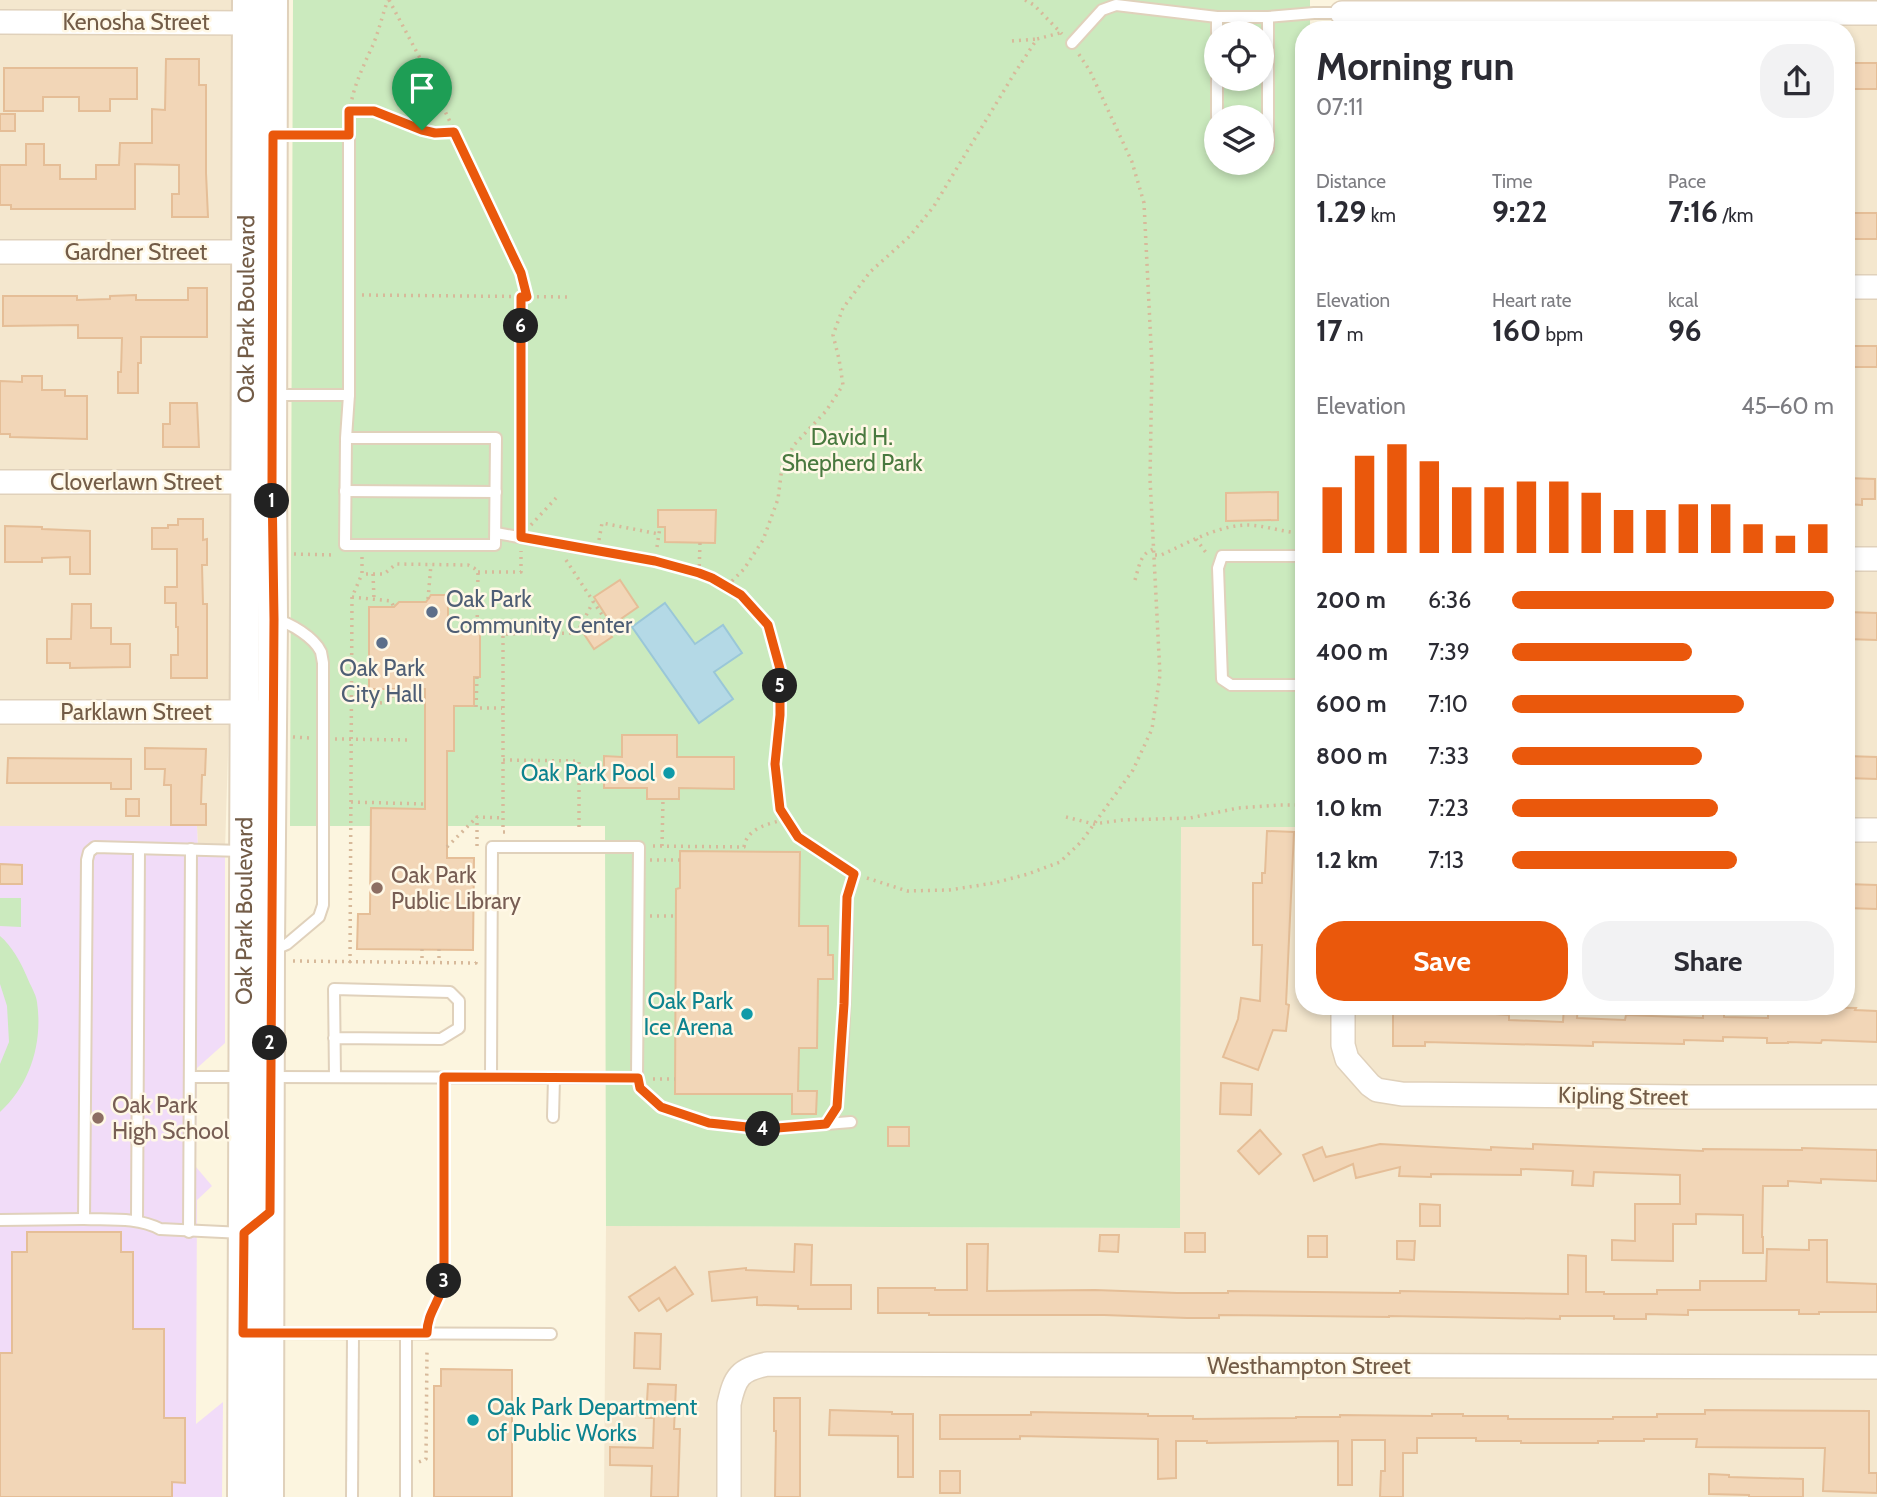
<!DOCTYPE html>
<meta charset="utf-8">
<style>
:root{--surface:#fff;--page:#f2f2f3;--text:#2b2b33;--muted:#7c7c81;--accent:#ea580c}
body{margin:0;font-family:Cabin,sans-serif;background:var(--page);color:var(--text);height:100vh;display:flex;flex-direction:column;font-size:26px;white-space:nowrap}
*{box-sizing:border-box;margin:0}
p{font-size:23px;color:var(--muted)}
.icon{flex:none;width:38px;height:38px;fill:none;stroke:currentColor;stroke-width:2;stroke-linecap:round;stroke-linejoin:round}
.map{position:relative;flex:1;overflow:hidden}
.details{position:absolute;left:1295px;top:21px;width:560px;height:994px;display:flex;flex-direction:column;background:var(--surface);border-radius:28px;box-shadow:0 4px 10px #0003}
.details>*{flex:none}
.fabs{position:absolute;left:1204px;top:21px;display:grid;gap:14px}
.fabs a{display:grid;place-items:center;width:70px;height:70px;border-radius:50%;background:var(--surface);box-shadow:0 4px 10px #0003;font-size:35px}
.pin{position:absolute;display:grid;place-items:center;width:60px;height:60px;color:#fff;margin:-72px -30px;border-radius:50% 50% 50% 0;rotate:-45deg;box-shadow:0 0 7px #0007}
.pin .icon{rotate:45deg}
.km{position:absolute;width:35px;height:35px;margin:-18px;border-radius:50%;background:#222;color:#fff;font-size:19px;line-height:35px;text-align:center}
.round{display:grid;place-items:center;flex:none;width:74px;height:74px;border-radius:28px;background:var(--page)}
.head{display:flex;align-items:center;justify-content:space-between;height:119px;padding:0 21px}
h1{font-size:38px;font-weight:700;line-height:52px}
.metrics{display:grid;grid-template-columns:repeat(3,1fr);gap:10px;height:119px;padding:7px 21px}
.metrics div{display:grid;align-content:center}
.metrics b{font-size:30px;font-weight:700}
.metrics small{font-size:19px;font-weight:400}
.metrics p{font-size:19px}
.chart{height:196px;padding:14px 21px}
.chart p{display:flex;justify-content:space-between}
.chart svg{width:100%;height:126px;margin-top:7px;stroke:var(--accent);stroke-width:6}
.primary-button{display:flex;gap:14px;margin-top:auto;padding:14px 21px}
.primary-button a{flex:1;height:80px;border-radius:28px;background:var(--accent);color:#fff;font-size:28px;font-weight:700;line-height:80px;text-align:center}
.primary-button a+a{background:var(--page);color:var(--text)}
ul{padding:0 21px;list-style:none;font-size:23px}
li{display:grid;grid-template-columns:112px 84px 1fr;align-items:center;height:52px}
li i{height:18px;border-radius:9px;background:var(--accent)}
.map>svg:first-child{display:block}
.residential{fill:#f4e7ce}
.education{fill:#f1dcf8}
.green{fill:#cbeabe;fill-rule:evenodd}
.water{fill:#b4d9e6;stroke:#9ac7d8;stroke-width:2}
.building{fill:#f2d6b7;stroke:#e5be97;stroke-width:2}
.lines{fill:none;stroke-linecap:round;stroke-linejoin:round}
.service-casing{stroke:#e0d1bb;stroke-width:14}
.minor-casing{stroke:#e0d1bb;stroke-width:26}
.tertiary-casing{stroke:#e0d1bb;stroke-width:32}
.path{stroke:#d7b99a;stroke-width:3.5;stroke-dasharray:2 5;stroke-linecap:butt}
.service{stroke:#fff;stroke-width:10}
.minor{stroke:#fff;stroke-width:23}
.tertiary{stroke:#fff;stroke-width:28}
.route-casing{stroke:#fff;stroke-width:14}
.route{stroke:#ea580c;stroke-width:9}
.service-dot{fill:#5c6f8a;stroke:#fff8e6;stroke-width:2.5}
.culture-dot{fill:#0f9aa8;stroke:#fff8e6;stroke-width:2.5}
.education-dot{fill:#8d6e63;stroke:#fff8e6;stroke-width:2.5}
.labels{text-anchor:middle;stroke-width:5;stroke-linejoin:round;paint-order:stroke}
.street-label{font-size:23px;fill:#735c47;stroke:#fff8e6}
.park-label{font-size:23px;fill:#49793f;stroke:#fff8e6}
.service-label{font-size:23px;fill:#4e5e75;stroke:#fff8e6;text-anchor:start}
.culture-label{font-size:23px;fill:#0d838f;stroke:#fff8e6;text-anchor:end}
.education-label{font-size:23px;fill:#785e54;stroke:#fff8e6;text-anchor:start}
</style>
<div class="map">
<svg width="1877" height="1497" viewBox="0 0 1877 1497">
<rect width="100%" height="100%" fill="#fcf5df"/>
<g class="residential">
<polygon points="0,0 239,0 238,430 225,850 198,850 197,826 0,826"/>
<polygon points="1355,0 1877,0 1877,1497 604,1497 606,1226 1180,1228 1181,827 1304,827 1304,1006 1846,1006 1846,30 1355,30"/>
</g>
<polygon class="education" points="0,826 197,826 198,850 225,850 225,1043 197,1068 196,1167 212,1186 197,1200 196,1424 223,1402 222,1497 0,1497"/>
<g class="green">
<path d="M293 0H1310V30H1304V827H1181L1180 1228 606 1226 605 826H290ZM1216 33H1262V79H1216ZM1216 117H1262V163H1216Z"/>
<polygon points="0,898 21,898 21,927 0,926"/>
<path d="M0 936C12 946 21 963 27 977 30 985 36 994 37 1002 43 1043 30 1085 0 1112V1064L9 1042 7 1006 0 984Z"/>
</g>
<polygon class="water" points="665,603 695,644 723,625 742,653 714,672 733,699 699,723 632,627"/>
<g class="building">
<polygon points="166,59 199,59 199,85 206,85 206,173 208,217 172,217 172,194 179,194 179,165 135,164 135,209 11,209 11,205 0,205 0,165 26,165 26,144 44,144 44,165 60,165 60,179 96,179 96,165 119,165 120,143 152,143 152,109 165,110"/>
<rect x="1846" y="63" width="31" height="26"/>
<polygon points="4,68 137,68 137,99 110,99 110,111 79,111 79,97 43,97 43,111 4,111"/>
<rect x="0" y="114" width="15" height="17"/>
<rect x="1846" y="213" width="31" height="26"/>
<polygon points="188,288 207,288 207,337 141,337 141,363 138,363 138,393 118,393 118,372 121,372 122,338 78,338 78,325 3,326 3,296 77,296 77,300 110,299 110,296 136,295 136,300 188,300"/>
<rect x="1846" y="346" width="31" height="21"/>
<polygon points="22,376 42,376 42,390 65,390 65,396 87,396 87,439 10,437 10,434 0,434 0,381 22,382"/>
<polygon points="170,403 197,403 199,447 163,447 163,424 170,424"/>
<polygon points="1846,478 1875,479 1875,499 1862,499 1862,505 1846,504"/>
<polygon points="1278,492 1278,520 1226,521 1226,493"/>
<polygon points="658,510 716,510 715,543 665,542 665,527 658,527"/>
<polygon points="178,519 203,519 203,540 207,539 207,565 202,565 203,604 207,604 207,678 171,678 171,655 178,655 178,627 176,627 176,603 165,603 165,587 177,587 177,549 152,549 152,528 168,528 168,525 178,525"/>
<polygon points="5,526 42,527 42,529 90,531 90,574 70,574 70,557 42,558 42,562 5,562"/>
<polygon points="620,580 638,607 612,625 594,597"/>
<polygon points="431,595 448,595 448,632 480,632 480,677 474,677 474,706 454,706 454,751 447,751 447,858 474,858 473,950 357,949 358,914 370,914 371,808 425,809 425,689 369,689 369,607 394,607 399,602 426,602"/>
<polygon points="72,604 91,604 91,628 111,628 111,644 130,644 130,667 70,668 70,663 47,663 47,639 71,639"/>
<polygon points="1846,612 1877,613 1877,640 1846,639"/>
<polygon points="600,619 612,637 594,649 582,631"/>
<polygon points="622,735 677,735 677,757 734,757 734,789 679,788 679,799 647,799 647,788 604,788 604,756 622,757"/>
<polygon points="145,748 206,749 205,775 202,775 201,804 206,804 206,825 171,825 171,785 164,785 165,769 145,769"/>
<polygon points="1846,756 1877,757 1877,779 1846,778"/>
<polygon points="8,758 131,759 131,789 111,789 111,783 7,783"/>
<rect x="126" y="799" width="13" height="17"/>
<polygon points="1267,831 1294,832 1286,1004 1289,1005 1286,1031 1273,1030 1258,1070 1223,1057 1238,1019 1241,998 1260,1001 1262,945 1253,945 1253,883 1262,883 1262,873 1265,873"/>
<polygon points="680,851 800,852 799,926 828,926 828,955 833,955 833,979 818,979 817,1048 799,1048 798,1091 817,1091 816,1114 792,1114 792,1094 675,1094 676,889 680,888"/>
<polygon points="0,864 22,865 22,884 0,884"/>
<polygon points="1846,884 1877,885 1877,909 1846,908"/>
<polygon points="1393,1006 1413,1006 1413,1008 1509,1015 1509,1020 1563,1022 1564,1006 1578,1006 1577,1018 1625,1020 1626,1015 1703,1018 1703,1008 1724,1009 1724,1017 1768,1018 1768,1010 1802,1011 1802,1007 1856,1008 1855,1010 1877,1011 1877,1042 1822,1040 1821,1043 1788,1042 1788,1043 1767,1043 1767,1038 1723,1037 1723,1041 1684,1040 1684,1044 1593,1042 1593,1046 1425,1042 1425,1046 1393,1046"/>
<polygon points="1221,1083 1252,1084 1251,1115 1220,1114"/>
<rect x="888" y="1127" width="21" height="19"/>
<polygon points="1260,1130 1281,1154 1259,1174 1238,1151"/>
<polygon points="1380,1144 1491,1150 1491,1147 1533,1149 1533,1144 1703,1151 1703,1149 1802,1150 1802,1148 1877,1150 1877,1181 1821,1179 1821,1183 1788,1181 1788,1186 1763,1186 1762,1237 1763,1237 1763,1253 1743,1253 1743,1215 1696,1214 1696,1224 1673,1224 1673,1261 1612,1260 1612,1240 1635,1241 1635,1204 1680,1204 1680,1175 1594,1172 1593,1186 1572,1185 1573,1171 1521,1169 1521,1175 1431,1174 1431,1177 1399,1176 1400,1167 1356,1178 1353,1164 1314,1181 1303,1155 1322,1147 1326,1157"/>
<polygon points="1420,1204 1440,1205 1440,1226 1420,1226"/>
<polygon points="27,1232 121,1232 121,1252 133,1252 133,1329 164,1329 164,1418 185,1418 185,1483 172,1482 172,1497 0,1497 0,1353 12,1353 12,1252 27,1252"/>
<rect x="1185" y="1233" width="20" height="19"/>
<polygon points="1100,1235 1119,1235 1118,1252 1099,1251"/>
<rect x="1308" y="1236" width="19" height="21"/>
<polygon points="1809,1240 1827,1240 1827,1282 1877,1284 1877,1312 1819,1312 1819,1314 1799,1314 1799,1310 1688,1310 1688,1315 1646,1314 1646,1319 1614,1319 1614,1316 1560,1316 1560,1319 1389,1316 1389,1317 1219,1315 1219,1318 1187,1318 1104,1315 929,1315 929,1313 878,1313 878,1288 935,1288 935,1290 967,1290 967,1244 988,1244 987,1291 1095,1290 1177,1293 1228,1293 1228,1291 1400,1293 1400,1291 1568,1294 1568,1255 1586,1256 1586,1292 1604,1292 1604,1294 1657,1294 1657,1290 1700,1290 1700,1281 1766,1281 1767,1249 1809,1250"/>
<polygon points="1397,1241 1415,1241 1414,1260 1397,1259"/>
<polygon points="795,1244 812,1245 811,1285 851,1285 851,1309 798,1309 798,1306 757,1305 757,1297 712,1301 709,1272 746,1268 746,1270 794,1272"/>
<polygon points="675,1267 693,1294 667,1311 659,1298 639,1311 629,1297"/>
<polygon points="635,1333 661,1334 660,1369 634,1368"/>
<polygon points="441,1369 512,1370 512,1497 434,1497 434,1386 441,1386"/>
<polygon points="648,1384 676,1385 674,1429 680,1429 678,1497 651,1497 652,1466 610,1465 610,1447 653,1448 654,1418 646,1418"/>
<polygon points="774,1398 800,1398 800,1497 775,1497 776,1431 774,1431"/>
<polygon points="830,1410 892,1412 892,1414 913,1414 913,1477 898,1477 898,1436 829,1435"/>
<polygon points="1705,1410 1869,1411 1869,1473 1877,1473 1877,1493 1823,1491 1825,1448 1696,1447 1697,1439 1644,1439 1644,1441 1598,1441 1598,1443 1521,1443 1521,1441 1476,1441 1476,1438 1417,1438 1417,1453 1403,1453 1403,1497 1380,1497 1381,1471 1385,1471 1385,1440 1352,1440 1352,1485 1338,1485 1338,1441 1207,1443 1207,1441 1176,1441 1176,1478 1158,1479 1158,1439 1020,1436 1020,1439 940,1439 940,1415 1031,1415 1031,1412 1148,1414 1148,1416 1193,1416 1193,1419 1296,1418 1296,1417 1340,1417 1340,1415 1432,1416 1432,1414 1463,1414 1463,1416 1508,1416 1508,1419 1613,1419 1613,1417 1657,1417 1657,1414 1705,1414"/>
<rect x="940" y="1471" width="20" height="22"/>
<polygon points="1709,1474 1729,1475 1729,1477 1803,1479 1803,1497 1749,1497 1749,1495 1709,1494"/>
</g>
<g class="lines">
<g class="service-casing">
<g id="service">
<polyline points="1217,33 1217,17 1268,17 1314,13 1342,13"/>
<polyline points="1072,43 1102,10 1116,5 1217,17"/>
<polyline points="1217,117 1217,79"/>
<polyline points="273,135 349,135 349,395 346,438 345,545 495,545 496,438 346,438"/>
<polyline points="1262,149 1268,149 1268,17"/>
<polyline points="275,395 349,395"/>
<polyline points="345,491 496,492"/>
<polyline points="496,533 655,561"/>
<polyline points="1304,556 1222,556 1218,568 1222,679 1231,685 1304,685"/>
<path d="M271 946 280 947 287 944 319 917 323 905V663C323 663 321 652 321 652 314 637 290 623 275 619"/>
<polyline points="334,1038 441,1039 459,1028 459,1001 450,992 334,989 335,1077"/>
<polyline points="191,1077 241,1077"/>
<polyline points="272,1077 637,1078 639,847 492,847 491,1077"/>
<polyline points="637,1078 640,1088 661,1107 709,1123 765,1129 851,1122"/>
<polyline points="553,1117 554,1078"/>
<polyline points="826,1124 837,1107 842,1059 847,950 847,897 854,874"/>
<polyline points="0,1220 84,1219"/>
<polyline points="137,1220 139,849"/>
<polyline points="189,1232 191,849"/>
<path d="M243 1233 160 1229C137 1217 110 1220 84 1219L87 860 89 852 95 847 243 851"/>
<polyline points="270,1333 551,1334"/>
<polyline points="352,1497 353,1333"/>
<polyline points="406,1497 406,1333"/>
</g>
</g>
<g class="minor-casing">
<g id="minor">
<polyline points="1342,13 1877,13"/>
<polyline points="0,22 263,23"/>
<polyline points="0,252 263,252"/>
<polyline points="1846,287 1877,287"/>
<polyline points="0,482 263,482"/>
<polyline points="1846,559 1877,559"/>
<polyline points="0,712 259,712"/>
<polyline points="1846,830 1877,830"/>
<polyline points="1343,1006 1343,1045 1347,1059 1370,1085 1377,1090 1402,1094 1688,1097 1877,1097"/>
<path d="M729 1497V1404C735 1376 740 1370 767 1364L1877 1367"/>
</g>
</g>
<g class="tertiary-casing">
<g id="tertiary">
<path id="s1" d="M242 1497 247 0"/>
<polyline points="269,1497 270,946 273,619 272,482 273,0"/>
</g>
</g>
<g class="path">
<polyline points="389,0 421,60 521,273 527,297"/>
<polyline points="1025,0 1034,5 1062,34"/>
<polyline points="1012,41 1037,39"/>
<polyline points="349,111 374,111 422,130 435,133 454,132"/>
<path d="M349 120C350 94 361 71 372 47 379 32 382 15 388 0"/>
<polyline points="362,295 570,297"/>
<polyline points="521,297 521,523"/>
<polyline points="531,525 556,498"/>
<polyline points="1196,539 1207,554"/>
<polyline points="599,540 602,523 659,534"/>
<polyline points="657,547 660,527"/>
<polyline points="294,554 335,555"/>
<path d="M1155 555H1161C1190 542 1218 525 1249 525 1268 526 1285 533 1304 533"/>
<polyline points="362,557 362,574 384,574 396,564 468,565 474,568 478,572 477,632"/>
<polyline points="566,560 610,627"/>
<polyline points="666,564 699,573 712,577 727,586 741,595 768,625 780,669 780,715 775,763 780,809 798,837 845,868"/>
<polyline points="478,572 521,572 521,551"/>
<polyline points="699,573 700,543"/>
<polyline points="373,574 374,599"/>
<path d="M1135 580C1139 567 1140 553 1154 549"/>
<polyline points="727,586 744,569 763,540 778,499 782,467 794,445 826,411 843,385 839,359 833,335 843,308 870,272 910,236 934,206 1014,74 1037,39 1060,33"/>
<polyline points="352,597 391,601 394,607"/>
<polyline points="428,599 431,564"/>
<polyline points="477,623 503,636"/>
<polyline points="477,677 476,708 502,708"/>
<polyline points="352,702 385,703 392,698 393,689"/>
<polyline points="293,737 310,738"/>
<polyline points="335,739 410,740"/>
<polyline points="503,760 579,761 579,832"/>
<polyline points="351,802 425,804"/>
<polyline points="1066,817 1094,824 1122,820 1190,818 1238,808 1280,805 1304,805"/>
<polyline points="505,832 503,832 503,634 577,633 593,602"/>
<polyline points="477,846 477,817 503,818"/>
<path d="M653 846 744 847C747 827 770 824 786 819"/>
<polyline points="662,846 663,799"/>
<polyline points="447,847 477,817"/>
<polyline points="650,860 680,860"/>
<polyline points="867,878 907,891 949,890 994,883 1028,874 1060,862 1081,842 1133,770 1152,729 1160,675 1150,479 1152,366 1144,203 1132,162 1090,71 1078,53"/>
<polyline points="650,916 676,916"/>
<polyline points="422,949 422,963"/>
<polyline points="439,949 439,963"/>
<polyline points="293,961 476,963 476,962"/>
<polyline points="350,963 352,597 362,574"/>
<polyline points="653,1079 675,1079"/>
<polyline points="428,1319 439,1299 444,1280 444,1089"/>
<polyline points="419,1462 426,1459 427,1348"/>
</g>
<use href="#service" class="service"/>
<use href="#minor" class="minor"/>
<use href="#tertiary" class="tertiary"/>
</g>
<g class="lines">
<g class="route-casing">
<path id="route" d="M349 111H374L422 130 435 133 454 132 521 273 527 297H521V537L655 561 699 573 712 578 741 595 768 625 780 669V715L775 764 780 809 798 837 854 874 847 897 844 1004 837 1107 826 1124 765 1129 709 1123 661 1107 640 1088 638 1078 444 1077V1280C441 1301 427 1312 427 1333H243L244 1233 270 1212 274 619 272 482 273 135H349Z"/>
</g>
<use href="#route" class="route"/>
</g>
<g class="service-dot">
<circle cx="432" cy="612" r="7"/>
<circle cx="382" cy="643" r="7"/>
</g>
<g class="culture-dot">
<circle cx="669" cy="773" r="7"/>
<circle cx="747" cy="1014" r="7"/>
<circle cx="473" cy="1420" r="7"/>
</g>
<g class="education-dot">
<circle cx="377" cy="888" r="7"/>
<circle cx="98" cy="1118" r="7"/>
</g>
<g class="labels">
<g class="street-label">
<text x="136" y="30">Kenosha Street</text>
<text x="136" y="260">Gardner Street</text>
<text dy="8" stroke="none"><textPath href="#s1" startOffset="1188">Oak Park Boulevard</textPath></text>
<text x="136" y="490">Cloverlawn Street</text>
<text x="136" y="720">Parklawn Street</text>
<text dy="8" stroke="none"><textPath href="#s1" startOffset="586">Oak Park Boulevard</textPath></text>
<text transform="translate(1623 1096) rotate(1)" y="8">Kipling Street</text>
<text x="1309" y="1374">Westhampton Street</text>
</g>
<g class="park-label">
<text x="852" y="445">David H.<tspan x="852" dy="26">Shepherd Park</tspan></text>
</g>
<g class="service-label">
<text x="446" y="607">Oak Park<tspan x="446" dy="26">Community Center</tspan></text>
<text x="382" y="676" text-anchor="middle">Oak Park<tspan x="382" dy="26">City Hall</tspan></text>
</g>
<g class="culture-label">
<text x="655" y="781">Oak Park Pool</text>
<text x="733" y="1009">Oak Park<tspan x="733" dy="26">Ice Arena</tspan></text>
<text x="487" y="1415" text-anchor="start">Oak Park Department<tspan x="487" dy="26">of Public Works</tspan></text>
</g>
<g class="education-label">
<text x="391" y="883">Oak Park<tspan x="391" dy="26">Public Library</tspan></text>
<text x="112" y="1113">Oak Park<tspan x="112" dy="26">High School</tspan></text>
</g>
</g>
</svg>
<div class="fabs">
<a><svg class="icon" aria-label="locate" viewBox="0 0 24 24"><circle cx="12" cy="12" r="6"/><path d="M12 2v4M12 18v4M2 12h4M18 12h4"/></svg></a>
<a><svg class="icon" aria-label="layers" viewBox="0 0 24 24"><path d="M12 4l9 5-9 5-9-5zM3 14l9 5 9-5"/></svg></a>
</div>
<div class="pin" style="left:422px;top:130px;background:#1e9e55"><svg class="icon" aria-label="arrive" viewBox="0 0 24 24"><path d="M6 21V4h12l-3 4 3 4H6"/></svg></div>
<b class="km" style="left:272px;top:501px">1</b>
<b class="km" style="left:270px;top:1043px">2</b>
<b class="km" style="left:444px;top:1281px">3</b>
<b class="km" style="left:763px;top:1129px">4</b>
<b class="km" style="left:780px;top:686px">5</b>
<b class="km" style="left:521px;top:326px">6</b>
<section class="details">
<div class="head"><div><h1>Morning run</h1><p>07:11</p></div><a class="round"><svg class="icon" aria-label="share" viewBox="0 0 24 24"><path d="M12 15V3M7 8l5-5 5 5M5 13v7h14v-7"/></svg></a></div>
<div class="metrics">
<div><p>Distance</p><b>1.29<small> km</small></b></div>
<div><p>Time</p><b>9:22</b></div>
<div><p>Pace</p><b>7:16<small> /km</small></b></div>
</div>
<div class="metrics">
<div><p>Elevation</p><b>17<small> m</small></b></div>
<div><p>Heart rate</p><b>160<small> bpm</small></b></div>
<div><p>kcal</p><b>96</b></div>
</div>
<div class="chart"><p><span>Elevation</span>45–60 m</p>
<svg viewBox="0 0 160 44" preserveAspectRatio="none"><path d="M5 44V21M15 44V10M25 44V6M35 44V12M45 44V21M55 44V21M65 44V19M75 44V19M85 44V23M95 44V29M105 44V29M115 44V27M125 44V27M135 44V34M145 44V38M155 44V34"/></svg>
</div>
<ul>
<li><b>200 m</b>6:36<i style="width:100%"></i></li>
<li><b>400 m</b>7:39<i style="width:56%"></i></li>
<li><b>600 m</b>7:10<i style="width:72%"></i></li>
<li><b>800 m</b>7:33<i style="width:59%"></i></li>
<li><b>1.0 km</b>7:23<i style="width:64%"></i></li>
<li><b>1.2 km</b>7:13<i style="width:70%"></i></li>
</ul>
<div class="primary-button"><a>Save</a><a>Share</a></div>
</section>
</div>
